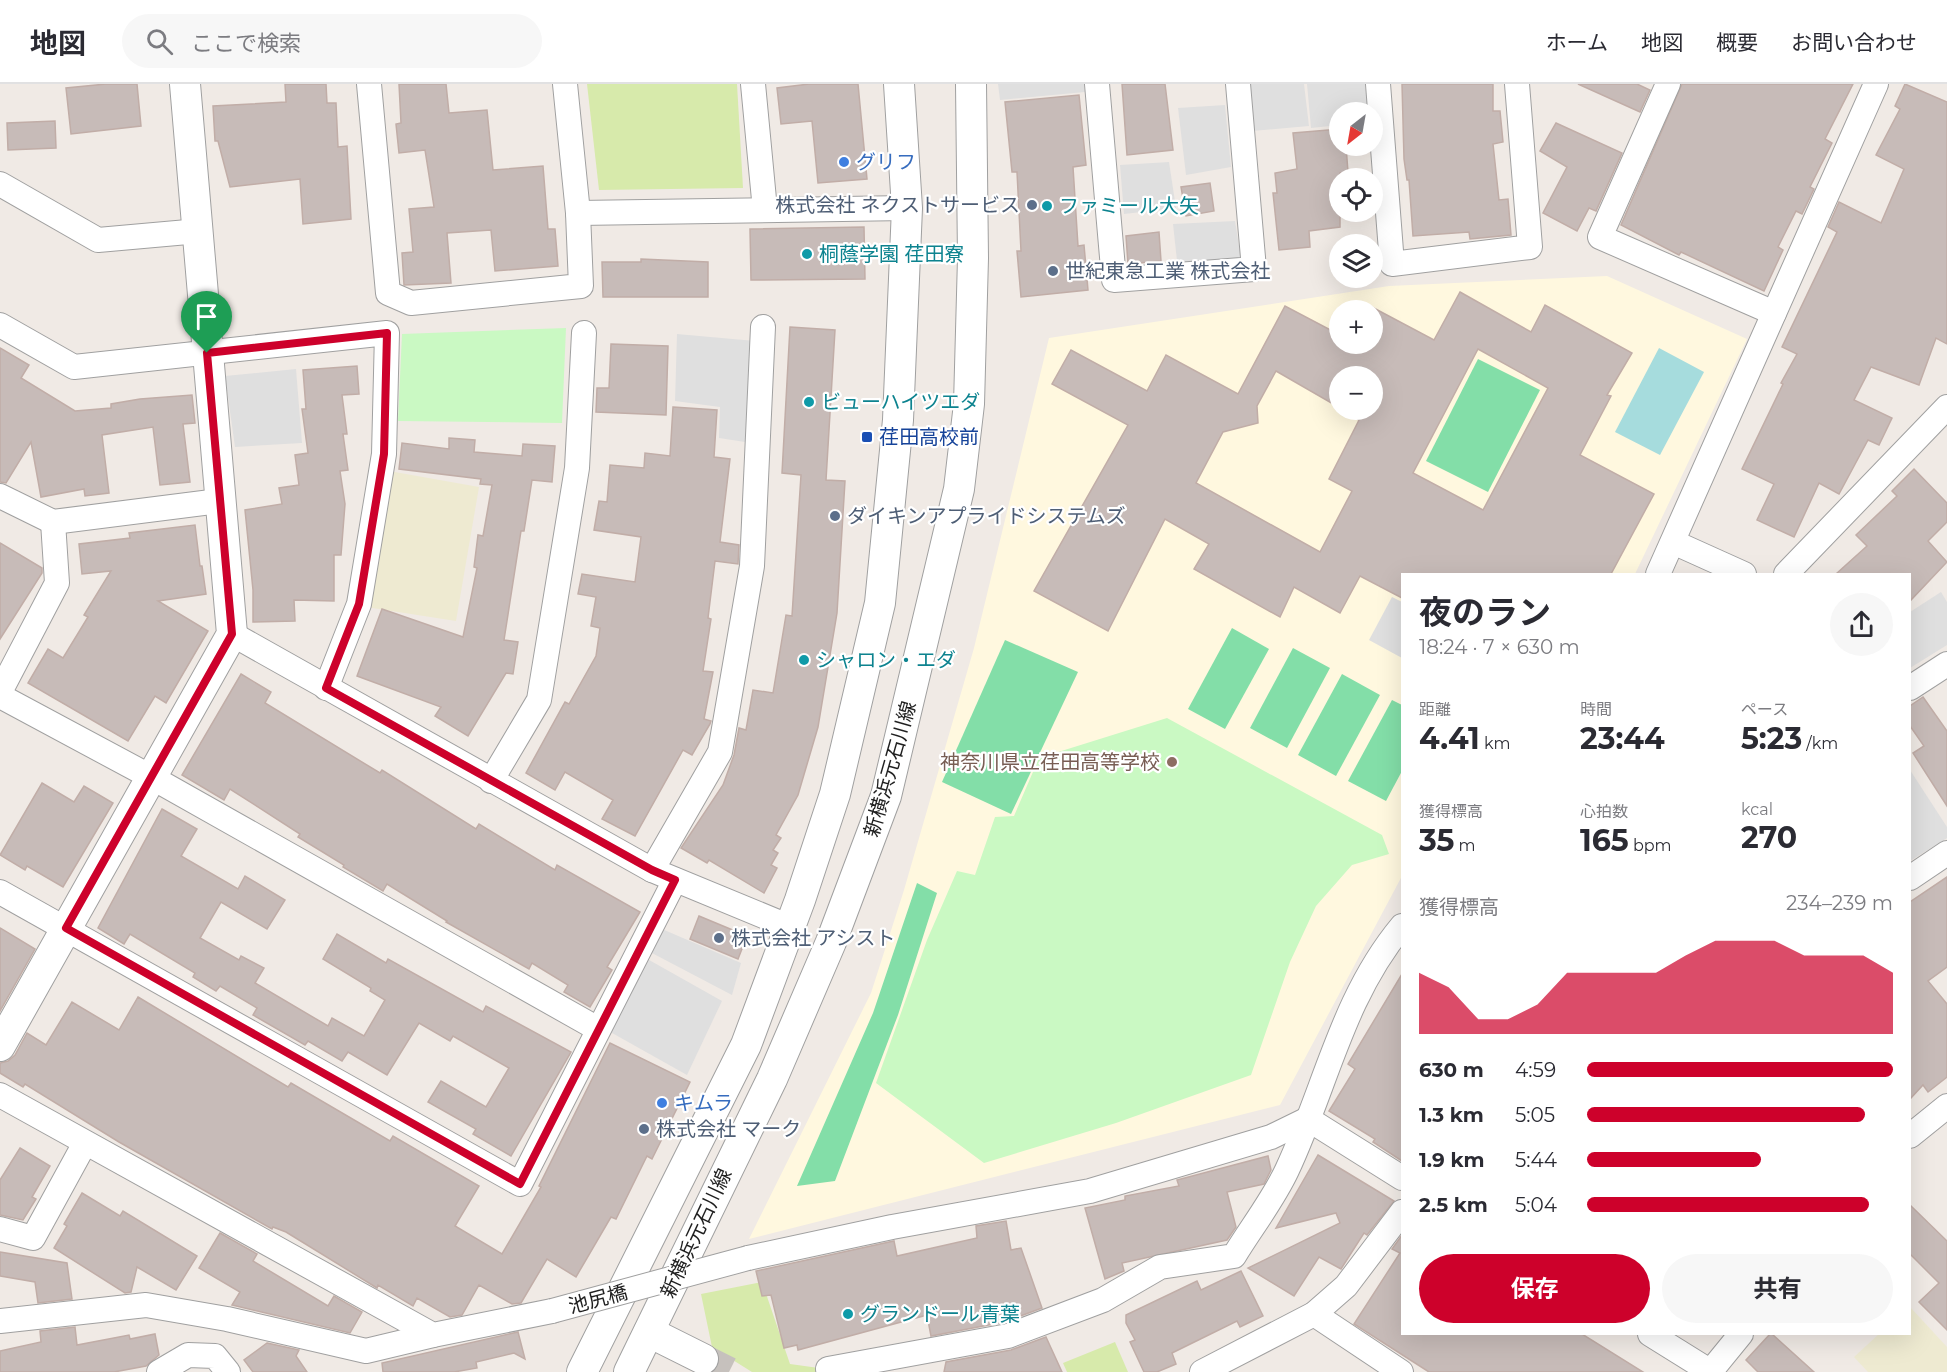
<!DOCTYPE html>
<html lang="ja">
<meta charset="utf-8">
<style>
:root{--surface:#fff;--page:#f7f7f7;--text:#2b2b33;--muted:#7c7c81;--line:#e1e1e2;--accent:#cd012b}
body{margin:0;font-family:Montserrat,"Noto Sans JP",sans-serif;background:var(--page);color:var(--text);height:100vh;display:flex;flex-direction:column;font-size:22px;white-space:nowrap}
*{box-sizing:border-box;margin:0}
p{font-size:20px;color:var(--muted)}
.icon{flex:none;width:33px;height:33px;fill:none;stroke:currentColor;stroke-width:2;stroke-linecap:round;stroke-linejoin:round}
.map{position:relative;flex:1;overflow:hidden}
.details{position:absolute;left:1401px;top:489px;width:510px;height:762px;display:flex;flex-direction:column;background:var(--surface);border-radius:0px;box-shadow:0 6px 24px #0002}
.details>*{flex:none}
.needle{width:39px;rotate:211deg}
.fabs{position:absolute;left:1329px;top:18px;display:grid;gap:12px}
.fabs a{display:grid;place-items:center;width:54px;height:54px;border-radius:50%;background:var(--surface);box-shadow:0 6px 24px #0002;font-size:30px}
.pin{position:absolute;display:grid;place-items:center;width:51px;height:51px;color:#fff;margin:-62px -26px;border-radius:50% 50% 50% 0;rotate:-45deg;box-shadow:0 0 6px #0007}
.pin .icon{rotate:45deg}
.round{display:grid;place-items:center;flex:none;width:63px;height:63px;border-radius:32px;background:var(--page)}
.headline{display:flex;align-items:center;justify-content:space-between;height:102px;padding:0 18px}
h1{font-size:33px;font-weight:700;line-height:45px}
.metrics{display:grid;grid-template-columns:repeat(3,1fr);gap:9px;height:102px;padding:6px 18px}
.metrics div{display:grid;align-content:center}
.metrics b{font-size:30px;font-weight:700}
.metrics small{font-size:16px;font-weight:400}
.metrics p{font-size:16px}
.chart{height:168px;padding:12px 18px}
.chart p{display:flex;justify-content:space-between}
.chart svg{width:100%;height:108px;margin-top:6px;fill:var(--accent);opacity:.7}
.cta{display:flex;gap:12px;margin-top:auto;padding:12px 18px}
.cta a{flex:1;height:69px;border-radius:36px;background:var(--accent);color:#fff;font-size:24px;font-weight:700;line-height:69px;text-align:center}
.cta a+a{background:var(--page);color:var(--text)}
ul{padding:0 18px;list-style:none;font-size:20px}
li{display:grid;grid-template-columns:96px 72px 1fr;align-items:center;height:45px}
li i{height:15px;border-radius:8px;background:var(--accent)}
header{display:flex;align-items:center;gap:36px;box-sizing:border-box;height:84px;padding:0 30px;background:var(--surface);border-bottom:2px solid var(--line)}
header strong{font-size:28px}
nav{display:flex;gap:33px;margin-inline-start:auto;font-size:21px}
.search{width:420px;height:54px;background:var(--page);display:flex;align-items:center;gap:15px;box-sizing:border-box;padding:0 21px;border-radius:33px;color:var(--muted);font-size:22px}
.map>svg:first-child{display:block}
.education{fill:#fff8df;fill-rule:evenodd}
.farmland{fill:#eeead1}
.grass{fill:#d7eaab}
.park{fill:#caf9c3}
.pitch{fill:#83dea8}
.parking{fill:#dfdfdf}
.water{fill:#a6dcdd}
.building{fill:#c7bbb8;stroke:#c1ada7;stroke-width:1.5;fill-rule:evenodd}
.lines{fill:none;stroke-linecap:round;stroke-linejoin:round}
.tertiary-tunnel{stroke:#c6c1bd;stroke-width:30;stroke-dasharray:30 15;stroke-linecap:butt}
.minor-casing{stroke:#a0a0a0;stroke-width:26}
.tertiary-casing{stroke:#a0a0a0;stroke-width:32}
.minor{stroke:#fff;stroke-width:24}
.tertiary{stroke:#fff;stroke-width:30}
.minor-bridge-casing{stroke:#a0a0a0;stroke-width:26;stroke-linecap:butt}
.minor-bridge{stroke:#fff;stroke-width:24}
.route-casing{stroke:#fff;stroke-width:12}
.route{stroke:#cd012b;stroke-width:8}
.shop-dot{fill:#3f7fe0;stroke:#fff;stroke-width:2}
.service-dot{fill:#5c6f8a;stroke:#fff;stroke-width:2}
.culture-dot{fill:#0f9aa8;stroke:#fff;stroke-width:2}
.transit-dot{fill:#1a4fb4;stroke:#fff;stroke-width:2}
.education-dot{fill:#8d6e63;stroke:#fff;stroke-width:2}
.labels{text-anchor:middle;stroke-width:4.5;stroke-linejoin:round;paint-order:stroke}
.shop-label{font-size:20px;fill:#366cbe;stroke:#fff;text-anchor:start}
.service-label{font-size:20px;fill:#4e5e75;stroke:#fff;text-anchor:start}
.culture-label{font-size:20px;fill:#0d838f;stroke:#fff;text-anchor:start}
.transit-label{font-size:20px;fill:#164399;stroke:#fff;text-anchor:start}
.education-label{font-size:20px;fill:#785e54;stroke:#fff;text-anchor:end}
.street-label{font-size:20px;fill:#1f1f1f;stroke:#fff}
</style>
<header>
<strong>地図</strong>
<div class="search"><svg class="icon" aria-label="search" viewBox="0 0 24 24"><circle cx="10" cy="10" r="6"/><path d="M15 15l6 6"/></svg>ここで検索</div>
<nav><a>ホーム</a><a>地図</a><a>概要</a><a>お問い合わせ</a></nav>
</header>
<div class="map">
<svg width="1947" height="1288" viewBox="0 0 1947 1288">
<rect width="100%" height="100%" fill="#f0eae5"/>
<path class="education" d="M1607 192 1747 255 1635 490H1402V792L1280 1021 749 1155 871 909 904 806 974 564 1049 254 1389 202ZM1340 226H1372V260H1340ZM1340 292H1372V326H1340Z"/>
<g class="farmland">
<polygon points="389,387 479,403 456,537 366,523"/>
<polygon points="1910,1223 1947,1263 1947,1288 1868,1288 1854,1273 1879,1250 1910,1250"/>
</g>
<g class="grass">
<polygon points="587,0 737,0 743,104 599,106"/>
<polygon points="762,1198 790,1280 826,1285 826,1288 752,1288 712,1263 701,1210"/>
<polygon points="1115,1258 1128,1288 1067,1288 1063,1279"/>
</g>
<g class="park">
<polygon points="566,244 562,339 398,337 402,250"/>
<polygon points="1167,634 1382,751 1389,770 1352,781 1316,822 1290,878 1251,991 1116,1039 984,1079 876,999 927,856 957,787 975,791 995,733 1014,732 1039,674"/>
</g>
<g class="pitch">
<polygon points="1478,275 1540,306 1488,408 1426,377"/>
<polygon points="1232,544 1269,565 1225,645 1188,625"/>
<polygon points="1005,556 1078,588 1011,730 942,698"/>
<polygon points="1293,564 1330,584 1287,664 1250,644"/>
<polygon points="1342,590 1380,611 1336,692 1298,671"/>
<polygon points="1392,616 1402,621 1402,687 1386,717 1348,697"/>
<polygon points="917,799 937,809 898,931 835,1097 797,1102 873,929"/>
</g>
<g class="parking">
<polygon points="998,0 1084,0 1085,8 1000,16"/>
<polygon points="1249,0 1304,0 1309,42 1252,47"/>
<polygon points="1307,0 1365,0 1368,28 1340,28 1339,41 1311,44"/>
<polygon points="1225,21 1231,83 1186,91 1178,24"/>
<polygon points="1169,78 1176,124 1124,130 1120,81"/>
<polygon points="1235,137 1242,180 1178,186 1173,140"/>
<polygon points="677,250 755,257 745,358 719,354 720,323 675,317"/>
<polygon points="296,285 302,359 235,363 225,292"/>
<polygon points="1941,508 1947,518 1947,561 1910,584 1910,528"/>
<polygon points="1392,513 1402,518 1402,574 1369,556"/>
<polygon points="1910,686 1947,743 1947,754 1910,777"/>
<polygon points="662,845 741,879 732,911 650,868"/>
<polygon points="642,872 722,917 687,991 605,945"/>
</g>
<polygon class="water" points="1659,264 1704,288 1660,371 1615,348"/>
<g class="building">
<polygon points="106,0 137,0 141,42 71,50 66,4"/>
<polygon points="285,0 326,0 327,19 336,19 338,63 347,62 351,135 303,140 300,95 230,103 218,57 215,57 213,22 286,18"/>
<polygon points="399,0 446,0 449,29 487,26 493,86 543,82 548,145 555,145 558,182 495,187 491,146 447,149 451,199 404,201 402,169 413,168 409,125 434,123 425,66 399,69 396,40 401,39"/>
<polygon points="809,0 858,0 867,95 818,99 812,37 781,40 777,4"/>
<polygon points="1122,0 1165,0 1173,66 1127,71"/>
<polygon points="1402,0 1493,0 1493,27 1500,27 1503,58 1493,60 1499,116 1508,115 1511,151 1470,155 1469,148 1413,152 1409,96 1407,96 1404,75"/>
<polygon points="1578,0 1637,0 1650,6 1640,28"/>
<polygon points="1682,0 1853,0 1825,55 1832,59 1810,103 1814,105 1802,130 1796,127 1778,163 1783,166 1764,207 1681,168 1679,171 1621,141"/>
<polygon points="1905,0 1947,18 1947,260 1936,254 1919,301 1871,283 1854,316 1892,334 1879,361 1868,356 1839,410 1819,399 1794,453 1757,436 1774,400 1742,385 1783,300 1781,299 1797,270 1782,263 1837,148 1828,143 1839,118 1881,139 1904,85 1876,71 1900,25 1895,22"/>
<polygon points="1079,11 1086,81 1073,83 1078,162 1084,161 1088,206 1021,213 1017,167 1021,167 1017,88 1012,88 1005,18"/>
<polygon points="55,37 56,64 8,66 7,39"/>
<polygon points="1556,39 1622,69 1596,127 1589,124 1577,147 1543,129 1567,83 1540,67"/>
<polygon points="1340,45 1340,62 1346,62 1348,88 1340,89 1340,143 1309,147 1310,163 1279,166 1273,109 1277,109 1275,89 1297,85 1293,49"/>
<polygon points="1210,99 1214,127 1186,132 1181,103"/>
<polygon points="864,143 865,195 751,196 750,145"/>
<polygon points="1159,148 1161,177 1128,180 1126,152"/>
<polygon points="641,175 708,178 708,213 603,213 602,178 641,178"/>
<path d="M1460 208 1531 248 1545 221 1632 269 1607 311 1611 312 1580 371 1654 410 1611 490H1402V514L1360 492 1340 529 1294 503 1280 533 1194 485 1209 460 1165 435 1108 547 1034 507 1128 341 1052 300 1071 266 1147 307 1166 271 1238 310 1285 222 1340 251V260H1372V226H1367L1370 222 1434 256ZM1478 265 1548 304 1483 426 1413 389ZM1276 287 1340 324V292H1372V326H1342L1359 336 1329 395 1352 407 1320 468 1196 399 1223 348 1258 339 1257 322Z"/>
<polygon points="790,243 835,246 826,396 845,397 837,529 818,643 798,711 776,751 781,754 773,766 778,769 771,781 777,784 764,809 709,776 707,779 681,764 723,701 734,671 739,644 746,646 753,606 773,609 786,531 792,532 801,391 782,389"/>
<polygon points="611,260 668,262 666,331 596,328 597,304 609,304"/>
<polygon points="0,264 29,281 21,294 75,327 111,324 111,320 140,315 192,311 195,339 183,340 190,398 160,401 153,343 102,351 109,409 85,412 84,405 41,413 31,358 6,399 0,398"/>
<polygon points="357,282 359,310 342,311 347,350 343,350 348,386 340,387 345,420 341,471 334,471 334,517 294,516 295,537 253,538 253,506 245,426 282,420 279,404 299,401 295,371 308,369 302,325 306,325 303,286"/>
<polygon points="673,323 717,326 714,373 730,375 720,458 739,461 738,480 715,477 708,534 711,535 703,587 713,588 704,635 711,637 710,640 692,671 683,666 635,752 602,735 613,716 565,688 555,706 526,689 565,618 569,620 596,572 600,544 591,542 596,513 578,510 582,490 635,498 641,453 594,446 599,417 607,418 610,381 644,384 645,369 670,372"/>
<polygon points="449,354 475,356 474,368 522,372 523,360 555,362 552,398 532,396 524,447 521,447 504,556 518,558 513,590 506,589 468,652 435,632 441,623 357,592 382,525 463,553 477,484 474,483 478,451 483,452 492,401 480,400 481,395 399,385 402,359 449,365"/>
<polygon points="1914,385 1947,419 1947,438 1928,457 1947,478 1910,517 1910,490 1836,490 1867,462 1856,451 1897,412 1892,407"/>
<polygon points="195,441 200,482 202,482 206,510 158,517 208,547 166,619 155,612 128,657 28,599 48,565 63,574 88,533 84,531 111,487 82,490 79,460 130,454 129,449"/>
<polygon points="0,459 42,484 42,489 0,555"/>
<polygon points="241,590 271,608 265,619 380,689 382,686 476,745 479,740 555,786 557,781 640,828 607,883 612,886 590,923 564,908 568,901 532,879 529,885 446,838 447,837 387,800 383,807 343,783 344,781 298,753 300,750 230,705 224,716 182,691"/>
<polygon points="1923,613 1947,647 1947,722 1913,669 1924,662 1910,642 1910,622"/>
<polygon points="42,699 74,718 84,702 113,719 63,803 27,782 25,786 0,771"/>
<polygon points="162,725 197,745 181,772 238,805 245,792 285,816 267,845 221,818 200,854 239,876 241,872 264,884 255,899 328,942 332,934 364,952 385,916 370,907 371,904 323,875 337,850 386,879 388,875 483,928 486,922 571,968 511,1072 473,1050 476,1045 428,1018 441,997 486,1023 509,984 453,952 450,957 419,939 387,991 348,968 342,977 308,957 305,961 253,931 257,924 220,902 216,907 193,893 195,889 130,850 124,860 98,844"/>
<polygon points="1947,793 1947,883 1928,897 1947,920 1947,993 1928,1008 1923,1001 1910,1015 1910,818"/>
<polygon points="699,832 747,852 738,875 690,855"/>
<polygon points="0,844 35,865 0,927"/>
<polygon points="1402,890 1402,1077 1373,1058 1375,1055 1329,1027 1355,985 1348,980"/>
<polygon points="138,913 288,1003 291,999 390,1057 393,1052 479,1102 455,1142 502,1170 541,1103 539,1102 610,959 690,998 652,1075 647,1072 616,1135 611,1133 576,1193 547,1175 521,1219 512,1220 479,1201 462,1231 450,1233 417,1214 413,1222 378,1201 377,1204 286,1148 273,1143 272,1145 119,1058 25,1000 23,1003 0,989 0,979 8,977 15,971 27,949 46,961 72,918 119,946"/>
<polygon points="20,1064 50,1082 32,1113 36,1115 23,1136 0,1131 0,1096"/>
<polygon points="1318,1071 1394,1117 1367,1151 1364,1149 1341,1185 1319,1173 1294,1212 1248,1184 1340,1139 1336,1129 1276,1144"/>
<polygon points="1268,1072 1271,1086 1264,1100 1227,1108 1236,1143 1227,1156 1122,1179 1124,1187 1105,1195 1085,1124 1125,1116 1125,1112 1179,1102 1177,1096"/>
<polygon points="82,1109 120,1132 123,1127 197,1172 176,1206 137,1183 131,1208 125,1209 54,1164 67,1142 64,1140"/>
<polygon points="1910,1121 1947,1157 1947,1246 1919,1218 1939,1199 1910,1170"/>
<polygon points="1006,1137 1011,1166 1021,1164 1042,1224 1004,1238 931,1252 927,1231 798,1266 797,1261 784,1264 771,1211 762,1212 756,1187 894,1157 897,1172 977,1154 976,1142"/>
<polygon points="220,1149 257,1170 253,1177 328,1222 334,1212 362,1228 350,1249 232,1221 240,1208 199,1184"/>
<polygon points="1402,1151 1402,1250 1582,1250 1643,1288 1429,1288 1354,1240 1400,1169 1392,1165"/>
<polygon points="0,1168 67,1179 72,1215 38,1219 35,1198 0,1192"/>
<polygon points="1241,1187 1263,1232 1240,1243 1237,1237 1172,1269 1176,1280 1157,1288 1144,1288 1130,1258 1135,1256 1126,1239 1126,1231 1197,1197 1201,1206"/>
<polygon points="75,1243 77,1261 129,1251 130,1255 155,1250 159,1271 146,1282 114,1288 0,1288 0,1267 41,1258 40,1247"/>
<polygon points="518,1248 525,1275 514,1269 476,1278 477,1284 454,1288 383,1288 382,1279"/>
<polygon points="1770,1250 1772,1250 1814,1288 1758,1288 1746,1276"/>
<polygon points="1046,1253 1062,1288 944,1288 946,1278 1011,1266"/>
<polygon points="267,1259 299,1266 296,1272 307,1288 253,1288 244,1276"/>
</g>
<g class="lines">
<polyline class="tertiary-tunnel" points="703,1275 729,1288"/>
<g class="minor-casing">
<g id="minor">
<polyline points="369,0 388,209 411,219 581,202 578,129 565,0"/>
<polyline points="753,0 765,126"/>
<polyline points="1097,0 1114,196 1254,185 1238,0"/>
<polyline points="1378,0 1392,180 1530,163 1517,0"/>
<polyline points="1668,0 1600,153 1774,229"/>
<polyline points="0,100 98,156 199,147"/>
<polyline points="578,129 907,124"/>
<polyline points="0,241 74,283 387,249 384,370 359,520 326,604"/>
<polyline points="0,412 53,438 219,417"/>
<polyline points="1673,458 1744,490"/>
<polyline points="1658,490 1876,0"/>
<polyline points="1786,490 1947,323"/>
<polyline points="232,550 652,786 790,843"/>
<polyline points="1910,604 1947,580"/>
<polyline points="0,608 57,499 53,438"/>
<polyline points="0,612 151,693 598,945"/>
<polyline points="491,697 539,616 577,384 584,249"/>
<polyline points="652,786 720,668 752,482 763,243"/>
<polyline points="1910,794 1947,769"/>
<polyline points="0,808 520,1100 675,796"/>
<polyline points="0,1011 433,1251 552,1227"/>
<polyline points="1910,1052 1947,1022"/>
<polyline points="0,1145 33,1154 85,1059"/>
<polyline points="748,1174 892,1143 1090,1107 1271,1053 1308,1035 1402,1094"/>
<polyline points="1314,1230 1401,1288"/>
<polyline points="0,1237 146,1221 227,1235 366,1267 433,1251"/>
<polyline points="1650,1250 1711,1288"/>
<polyline points="159,1288 188,1271 215,1272 228,1288"/>
<path d="M831 1288 828 1285 1008 1252 1103 1216 1160 1183 1234 1172C1251 1144 1273 1116 1287 1086 1326 1003 1342 914 1402 842"/>
<polyline points="1202,1288 1314,1230 1346,1202 1402,1128"/>
<polyline points="1710,1288 1741,1250"/>
</g>
</g>
<g class="tertiary-casing">
<g id="tertiary">
<polyline points="0,962 232,550 185,0"/>
<polyline points="649,1248 703,1275"/>
<polyline points="582,1288 746,961 800,816 835,710 880,519 898,336 907,124 899,0"/>
<polyline points="629,1288 772,995 831,858 886,712 959,405 969,320 973,174 971,0"/>
</g>
</g>
<use href="#minor" class="minor"/>
<use href="#tertiary" class="tertiary"/>
<g class="minor-bridge-casing">
<polyline id="minor-bridge" points="552,1227 748,1174"/>
</g>
<use href="#minor-bridge" class="minor-bridge"/>
</g>
<g class="lines">
<g class="route-casing">
<polygon id="route" points="387,249 384,370 359,520 326,604 652,786 675,796 520,1100 66,844 232,550 207,269"/>
</g>
<use href="#route" class="route"/>
</g>
<g class="shop-dot">
<circle cx="844" cy="78" r="6"/>
<circle cx="662" cy="1019" r="6"/>
</g>
<g class="service-dot">
<circle cx="1032" cy="121" r="6"/>
<circle cx="1053" cy="187" r="6"/>
<circle cx="835" cy="432" r="6"/>
<circle cx="719" cy="854" r="6"/>
<circle cx="644" cy="1045" r="6"/>
</g>
<g class="culture-dot">
<circle cx="1047" cy="122" r="6"/>
<circle cx="807" cy="170" r="6"/>
<circle cx="809" cy="318" r="6"/>
<circle cx="804" cy="576" r="6"/>
<circle cx="848" cy="1230" r="6"/>
</g>
<rect class="transit-dot" x="861" y="347" width="12" height="12" rx="3"/>
<circle class="education-dot" cx="1172" cy="678" r="6"/>
<g class="labels">
<g class="shop-label">
<text x="856" y="85">グリフ</text>
<text x="674" y="1026">キムラ</text>
</g>
<g class="service-label">
<text x="1020" y="128" text-anchor="end">株式会社 ネクストサービス</text>
<text x="1065" y="194">世紀東急工業 株式会社</text>
<text x="847" y="439">ダイキンアプライドシステムズ</text>
<text x="731" y="861">株式会社 アシスト</text>
<text x="656" y="1052">株式会社 マーク</text>
</g>
<g class="culture-label">
<text x="1059" y="129">ファミール大矢</text>
<text x="819" y="177">桐蔭学園 荏田寮</text>
<text x="821" y="325">ビューハイツエダ</text>
<text x="816" y="583">シャロン・エダ</text>
<text x="860" y="1237">グランドール青葉</text>
</g>
<g class="transit-label">
<text x="879" y="360">荏田高校前</text>
</g>
<g class="education-label">
<text x="1160" y="685">神奈川県立荏田高等学校</text>
</g>
<g class="street-label">
<text transform="translate(890 685) rotate(-74)" y="7">新横浜元石川線</text>
<text transform="translate(696 1149) rotate(-65)" y="7">新横浜元石川線</text>
<text transform="translate(598 1215) rotate(-15)" y="7">池尻橋</text>
</g>
</g>
</svg>
<div class="fabs">
<a><svg class="needle" viewBox="-14 -14 28 28"><path d="M0-13l5 13h-10z" fill="#e53935"/><path d="M0 13l5-13h-10z" fill="#7c7c81"/></svg></a>
<a><svg class="icon" aria-label="locate" viewBox="0 0 24 24"><circle cx="12" cy="12" r="6"/><path d="M12 2v4M12 18v4M2 12h4M18 12h4"/></svg></a>
<a><svg class="icon" aria-label="layers" viewBox="0 0 24 24"><path d="M12 4l9 5-9 5-9-5zM3 14l9 5 9-5"/></svg></a>
<a>+</a>
<a>−</a>
</div>
<div class="pin" style="left:207px;top:269px;background:#1e9e55"><svg class="icon" aria-label="arrive" viewBox="0 0 24 24"><path d="M6 21V4h12l-3 4 3 4H6"/></svg></div>
<section class="details">
<div class="headline"><div><h1>夜のラン</h1><p>18:24 · 7 × 630 m</p></div><a class="round"><svg class="icon" aria-label="share" viewBox="0 0 24 24"><path d="M12 15V3M7 8l5-5 5 5M5 13v7h14v-7"/></svg></a></div>
<div class="metrics">
<div><p>距離</p><b>4.41<small> km</small></b></div>
<div><p>時間</p><b>23:44</b></div>
<div><p>ペース</p><b>5:23<small> /km</small></b></div>
</div>
<div class="metrics">
<div><p>獲得標高</p><b>35<small> m</small></b></div>
<div><p>心拍数</p><b>165<small> bpm</small></b></div>
<div><p>kcal</p><b>270</b></div>
</div>
<div class="chart"><p><span>獲得標高</span>234–239 m</p>
<svg viewBox="0 0 160 44" preserveAspectRatio="none"><path d="M0 44V19L10 25L20 38L30 38L40 32L50 19L60 19L70 19L80 19L90 12L100 6L110 6L120 6L130 12L140 12L150 12L160 19V44z"/></svg>
</div>
<ul>
<li><b>630 m</b>4:59<i style="width:100%"></i></li>
<li><b>1.3 km</b>5:05<i style="width:91%"></i></li>
<li><b>1.9 km</b>5:44<i style="width:57%"></i></li>
<li><b>2.5 km</b>5:04<i style="width:92%"></i></li>
</ul>
<div class="cta"><a>保存</a><a>共有</a></div>
</section>
</div>
